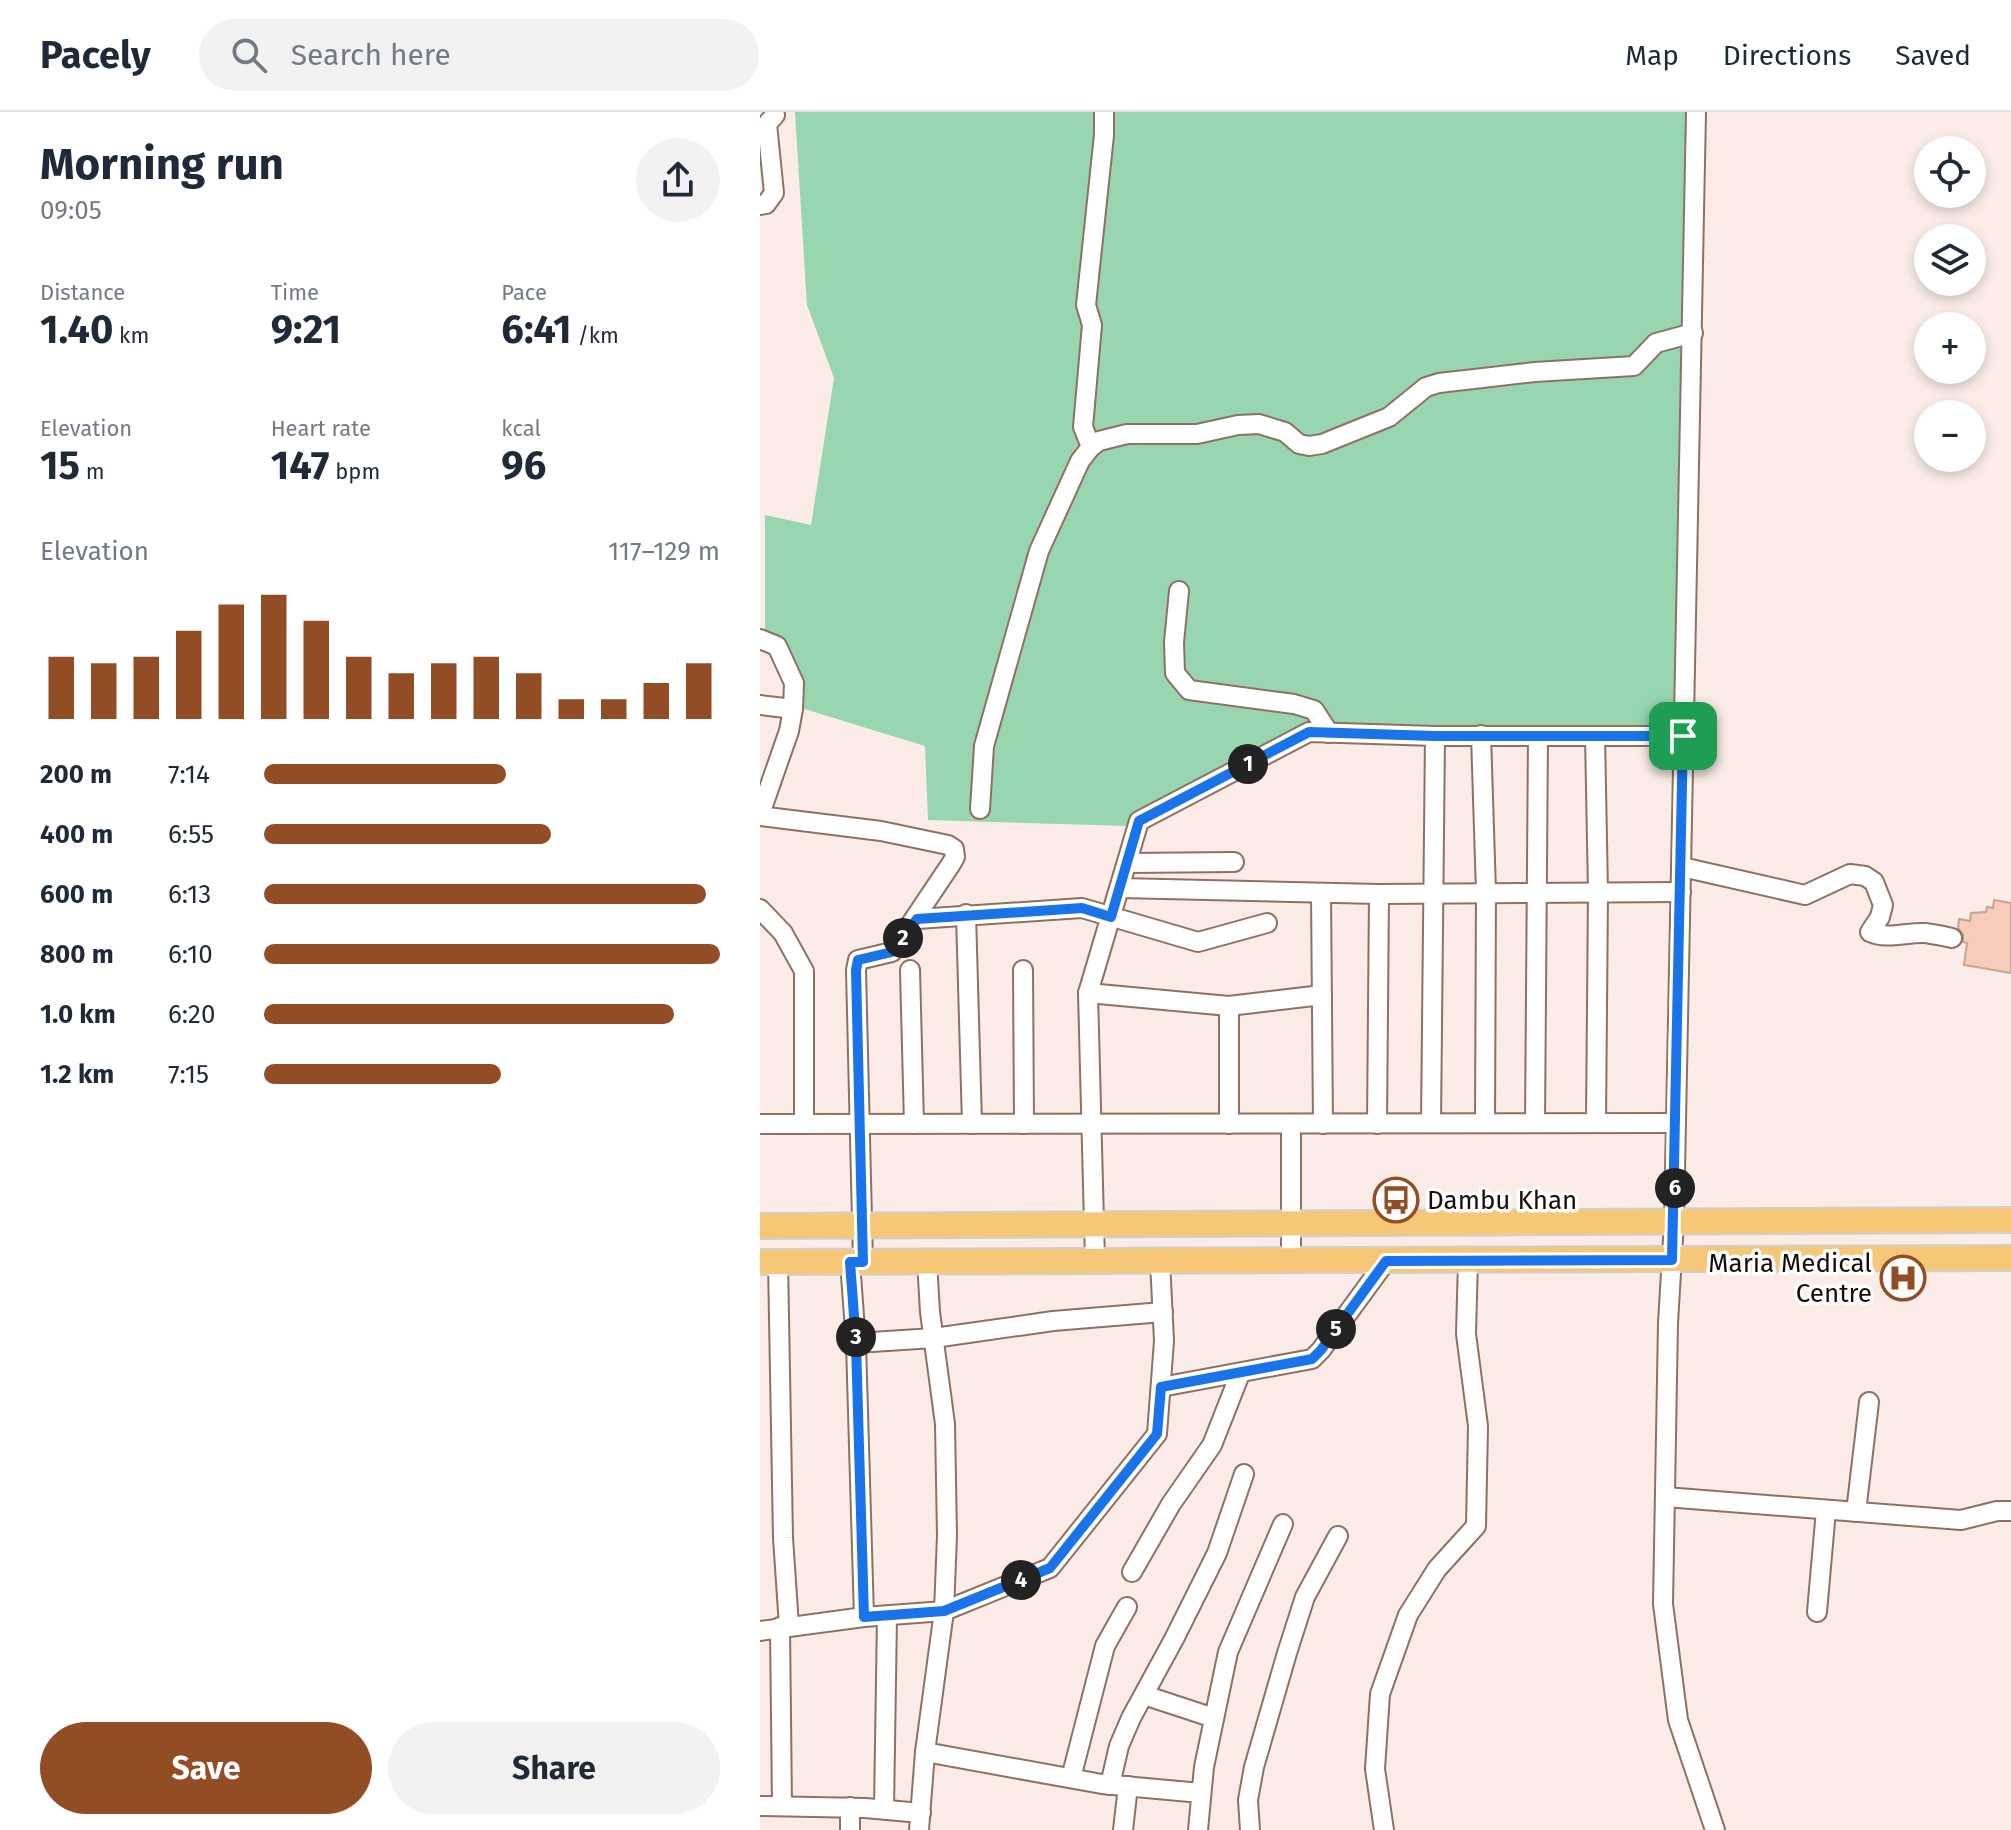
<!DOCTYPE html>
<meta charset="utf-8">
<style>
:root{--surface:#fff;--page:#f2f2f3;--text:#1f2937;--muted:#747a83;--line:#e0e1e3;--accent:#934d24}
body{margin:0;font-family:"Fira Sans",sans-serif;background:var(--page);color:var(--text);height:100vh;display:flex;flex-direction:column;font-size:30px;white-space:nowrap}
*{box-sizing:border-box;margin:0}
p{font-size:26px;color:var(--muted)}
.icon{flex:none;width:44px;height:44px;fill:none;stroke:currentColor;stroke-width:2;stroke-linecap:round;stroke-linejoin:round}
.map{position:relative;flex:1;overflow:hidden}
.details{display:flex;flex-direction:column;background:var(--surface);width:760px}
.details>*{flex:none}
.controls{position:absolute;left:1154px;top:24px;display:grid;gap:16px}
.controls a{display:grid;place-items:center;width:72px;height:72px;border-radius:50%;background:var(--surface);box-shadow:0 4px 12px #0003;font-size:40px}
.pin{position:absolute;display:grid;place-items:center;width:68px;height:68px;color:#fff;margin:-34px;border-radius:16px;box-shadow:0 4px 12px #0006}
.km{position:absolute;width:40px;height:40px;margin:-20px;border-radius:50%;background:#222;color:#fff;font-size:22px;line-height:40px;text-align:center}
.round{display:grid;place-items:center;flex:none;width:84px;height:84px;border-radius:42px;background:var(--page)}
.summary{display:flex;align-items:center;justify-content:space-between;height:136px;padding:0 40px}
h1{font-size:44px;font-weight:700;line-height:60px}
.stats{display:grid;grid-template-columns:repeat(3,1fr);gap:12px;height:136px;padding:8px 40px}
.stats div{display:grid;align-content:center}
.stats b{font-size:40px;font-weight:700}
.stats small{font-size:22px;font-weight:400}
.stats p{font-size:22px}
.chart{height:224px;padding:16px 40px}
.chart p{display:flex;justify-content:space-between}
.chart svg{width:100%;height:144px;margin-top:8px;stroke:var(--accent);stroke-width:6}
.primary-button{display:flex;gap:16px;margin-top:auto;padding:16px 40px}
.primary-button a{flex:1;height:92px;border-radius:48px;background:var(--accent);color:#fff;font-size:32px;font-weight:700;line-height:92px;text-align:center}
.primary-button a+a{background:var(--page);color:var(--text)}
ul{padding:0 40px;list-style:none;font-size:26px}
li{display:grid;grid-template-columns:128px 96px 1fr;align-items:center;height:60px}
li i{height:20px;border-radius:10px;background:var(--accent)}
header{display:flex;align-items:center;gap:48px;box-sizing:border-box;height:112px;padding:0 40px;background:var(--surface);border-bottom:2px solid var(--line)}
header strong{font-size:38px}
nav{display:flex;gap:44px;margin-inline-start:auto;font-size:28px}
.search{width:560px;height:72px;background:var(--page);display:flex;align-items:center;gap:20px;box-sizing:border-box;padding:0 28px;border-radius:44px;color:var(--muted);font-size:30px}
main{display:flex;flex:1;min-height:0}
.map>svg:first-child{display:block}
.green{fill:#97d6ae}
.building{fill:#f7ccbb;stroke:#c5a395;stroke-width:2}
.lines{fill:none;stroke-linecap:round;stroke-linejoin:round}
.minor-casing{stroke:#907064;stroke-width:22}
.major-casing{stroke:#d1cece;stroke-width:28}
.minor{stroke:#fff;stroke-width:18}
.major{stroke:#f6c776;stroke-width:24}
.route-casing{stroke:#fff;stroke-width:16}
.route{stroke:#1a73e8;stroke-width:10}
.labels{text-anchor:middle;stroke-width:7;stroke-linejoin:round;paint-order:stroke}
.poi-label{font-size:26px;fill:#180c08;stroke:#fdfdfd;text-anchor:start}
</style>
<header>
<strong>Pacely</strong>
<div class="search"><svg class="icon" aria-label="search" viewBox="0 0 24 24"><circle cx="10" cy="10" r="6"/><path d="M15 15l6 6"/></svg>Search here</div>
<nav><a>Map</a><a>Directions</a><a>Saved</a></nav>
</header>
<main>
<section class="details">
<div class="summary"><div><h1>Morning run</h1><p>09:05</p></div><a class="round"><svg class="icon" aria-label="share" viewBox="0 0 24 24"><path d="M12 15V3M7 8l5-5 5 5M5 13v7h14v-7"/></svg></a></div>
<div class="stats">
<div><p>Distance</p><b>1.40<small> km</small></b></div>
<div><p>Time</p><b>9:21</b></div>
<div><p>Pace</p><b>6:41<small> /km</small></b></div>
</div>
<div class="stats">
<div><p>Elevation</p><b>15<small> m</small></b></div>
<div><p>Heart rate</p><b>147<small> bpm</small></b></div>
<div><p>kcal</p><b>96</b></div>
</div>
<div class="chart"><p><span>Elevation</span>117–129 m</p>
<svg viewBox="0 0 160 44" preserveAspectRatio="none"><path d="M5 44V25M15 44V27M25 44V25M35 44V17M45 44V9M55 44V6M65 44V14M75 44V25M85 44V30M95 44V27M105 44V25M115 44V30M125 44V38M135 44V38M145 44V33M155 44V27"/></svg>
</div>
<ul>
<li><b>200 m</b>7:14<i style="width:53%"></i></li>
<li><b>400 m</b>6:55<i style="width:63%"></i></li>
<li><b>600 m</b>6:13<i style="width:97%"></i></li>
<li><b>800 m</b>6:10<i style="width:100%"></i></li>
<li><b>1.0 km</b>6:20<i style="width:90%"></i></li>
<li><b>1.2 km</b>7:15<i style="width:52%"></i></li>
</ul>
<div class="primary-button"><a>Save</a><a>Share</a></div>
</section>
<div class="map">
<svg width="1251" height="1718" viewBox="0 0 1251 1718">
<rect width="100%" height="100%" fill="#fbece7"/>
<polygon class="green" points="35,0 934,0 924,617 549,614 368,714 168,708 165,634 38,595 5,529 5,403 51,413 74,266 47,193"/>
<polygon class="building" points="1234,788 1251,791 1251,861 1204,853 1207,831 1203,830 1203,822 1198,816 1199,807 1210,809 1211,801 1226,800 1227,795 1233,796"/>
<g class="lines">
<g class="minor-casing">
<g id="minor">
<polyline points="936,0 914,1110 908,1211 903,1492 918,1608 955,1718"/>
<polyline points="0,93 6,92 14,81 7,12 15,3 14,0"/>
<polyline points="331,335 323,315 332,213 326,193 344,23 344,0"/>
<polyline points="419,479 414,530 415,561 429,578 534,592 554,598 569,621"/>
<polyline points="0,527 17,534 34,571 33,597 29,619 0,702"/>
<polyline points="0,593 33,597"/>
<polyline points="721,623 726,780 725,1011"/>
<polyline points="835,624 838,780 836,1011"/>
<polyline points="220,697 224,634 279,439 320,349 331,335 339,329 367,322 437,322 478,313 499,312 525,320 539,332 549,334 562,332 629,305 666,275 679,271 775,260 874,254 896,231 933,221"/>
<polyline points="0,704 121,719 188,733 194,737 195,745 191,752 132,840 98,848 96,858 103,1150"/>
<polyline points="367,751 474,750"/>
<path d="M922 755 1045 783 1090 762 1105 764 1114 770 1123 793 1120 805 1110 820C1127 828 1147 820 1165 821 1174 822 1183 824 1192 826"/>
<polyline points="360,776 619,782 921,780"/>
<polyline points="561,781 563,1012"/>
<polyline points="0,797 23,821 44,859 44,1012"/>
<polyline points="206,802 212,1012"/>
<polyline points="157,807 322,796 438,830 507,811"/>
<polyline points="150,858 154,1012"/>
<polyline points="263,858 264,1012"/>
<polyline points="328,881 469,894 562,883"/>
<polyline points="671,1011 675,624"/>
<polyline points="775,1011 778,624"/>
<polyline points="0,1012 916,1011"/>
<polyline points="469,1012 469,894"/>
<polyline points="531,1012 531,1149"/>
<polyline points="617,1012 619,782"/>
<polyline points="335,1149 328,881 379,709 549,620 675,624 923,624"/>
<polyline points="18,1150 23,1426 29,1514"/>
<polyline points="90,1150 96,1231 104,1505"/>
<polyline points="96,1231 174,1226 293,1209 403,1200"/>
<polyline points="401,1275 552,1247 561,1238 626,1149"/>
<polyline points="905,1385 1201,1408 1237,1399 1251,1399"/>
<polyline points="1096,1400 1109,1290"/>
<polyline points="372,1460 411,1392 452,1333 480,1262"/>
<polyline points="1057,1500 1066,1398"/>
<polyline points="20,1515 22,1694"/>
<polyline points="0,1519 104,1505 184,1499 290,1456 397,1322 404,1229 400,1149"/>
<polyline points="384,1583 454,1606"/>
<polyline points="165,1640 342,1672 441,1681"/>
<polyline points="311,1666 345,1534 367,1495"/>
<polyline points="350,1673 359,1634 371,1606 414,1527 457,1441 484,1362"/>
<polyline points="0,1694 105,1696 161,1701"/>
<polyline points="90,1695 90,1718"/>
<polyline points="124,1697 127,1504"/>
<polyline points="159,1718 165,1640 184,1499 187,1424 185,1312 170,1200 167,1149"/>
<polyline points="363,1718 368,1674"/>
<polyline points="438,1718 444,1655 468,1540 523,1412"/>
<polyline points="490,1718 488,1688 494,1655 527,1541 545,1485 578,1424"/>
<polyline points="624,1718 615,1657 620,1582 648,1503 677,1457 716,1414 718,1314 706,1222 708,1148"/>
</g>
</g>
<g class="major-casing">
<g id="major">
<polyline points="0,1114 1251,1108"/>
<polyline points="0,1150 1251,1146"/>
</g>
</g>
<use href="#minor" class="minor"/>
<use href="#major" class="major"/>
</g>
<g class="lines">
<g class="route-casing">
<polygon id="route" points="549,620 675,624 923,624 912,1148 626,1149 561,1238 552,1247 401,1275 397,1322 290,1456 184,1499 104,1505 96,1231 90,1150 103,1150 96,858 98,848 132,840 157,807 322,796 351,805 379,709"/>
</g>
<use href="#route" class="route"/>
</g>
<defs>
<g id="bus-ring" transform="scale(2.3)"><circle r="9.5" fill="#fdfdfd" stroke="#934d24" stroke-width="1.5"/><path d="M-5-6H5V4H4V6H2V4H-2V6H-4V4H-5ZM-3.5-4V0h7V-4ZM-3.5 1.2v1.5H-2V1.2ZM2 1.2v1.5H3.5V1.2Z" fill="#934d24"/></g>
<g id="hospital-ring" transform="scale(2.3)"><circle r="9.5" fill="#fdfdfd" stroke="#934d24" stroke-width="1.5"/><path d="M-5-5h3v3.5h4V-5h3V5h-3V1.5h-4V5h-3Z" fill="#934d24"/></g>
</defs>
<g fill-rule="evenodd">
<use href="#bus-ring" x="636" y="1088"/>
<use href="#hospital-ring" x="1143" y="1166"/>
</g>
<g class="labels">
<g class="poi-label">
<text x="667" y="1097">Dambu Khan</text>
<text x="1112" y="1160" text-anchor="end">Maria Medical<tspan x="1112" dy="30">Centre</tspan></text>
</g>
</g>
</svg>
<div class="controls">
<a><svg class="icon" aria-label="locate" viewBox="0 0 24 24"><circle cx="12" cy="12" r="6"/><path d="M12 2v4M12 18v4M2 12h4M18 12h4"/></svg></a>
<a><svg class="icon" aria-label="layers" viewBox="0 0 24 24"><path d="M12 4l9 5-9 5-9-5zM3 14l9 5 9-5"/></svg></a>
<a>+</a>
<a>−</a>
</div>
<div class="pin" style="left:923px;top:624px;background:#1e9e55"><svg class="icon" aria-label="arrive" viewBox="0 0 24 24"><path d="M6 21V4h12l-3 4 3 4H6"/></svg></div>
<b class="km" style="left:488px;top:652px">1</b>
<b class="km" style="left:143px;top:826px">2</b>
<b class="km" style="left:96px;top:1225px">3</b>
<b class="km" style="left:261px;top:1468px">4</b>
<b class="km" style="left:576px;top:1217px">5</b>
<b class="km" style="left:915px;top:1076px">6</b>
</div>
</main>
